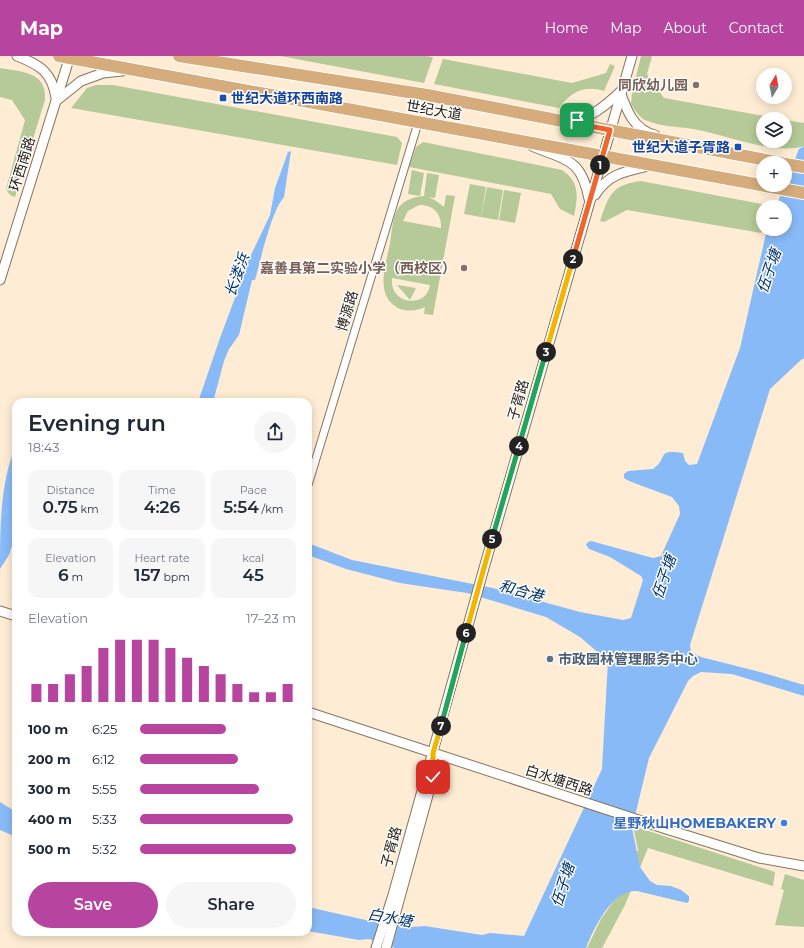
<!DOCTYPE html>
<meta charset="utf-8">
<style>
:root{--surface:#fff;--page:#f6f6f7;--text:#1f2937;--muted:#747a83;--accent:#b745a0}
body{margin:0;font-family:Montserrat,"Noto Sans SC",sans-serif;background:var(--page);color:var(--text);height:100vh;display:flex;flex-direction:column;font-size:15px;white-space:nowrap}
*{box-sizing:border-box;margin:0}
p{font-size:13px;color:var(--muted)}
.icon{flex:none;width:22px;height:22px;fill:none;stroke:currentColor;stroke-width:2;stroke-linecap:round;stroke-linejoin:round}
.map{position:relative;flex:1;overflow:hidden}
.panel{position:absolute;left:12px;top:342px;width:300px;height:538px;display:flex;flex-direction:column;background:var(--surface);border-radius:12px;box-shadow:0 2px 10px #0003}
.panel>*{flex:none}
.needle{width:26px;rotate:10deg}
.fabs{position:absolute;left:756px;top:12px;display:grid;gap:8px}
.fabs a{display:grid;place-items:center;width:36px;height:36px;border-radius:50%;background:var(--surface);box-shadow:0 2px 10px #0003;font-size:20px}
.pin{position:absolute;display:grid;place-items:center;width:34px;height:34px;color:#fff;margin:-17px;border-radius:8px;box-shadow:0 2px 6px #0006}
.km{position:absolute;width:20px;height:20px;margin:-10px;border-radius:50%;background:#222;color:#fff;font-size:11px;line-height:20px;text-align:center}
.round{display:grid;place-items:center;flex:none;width:42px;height:42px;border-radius:21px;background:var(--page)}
.summary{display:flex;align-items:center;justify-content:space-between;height:68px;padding:0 16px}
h1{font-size:22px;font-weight:600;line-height:30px}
.metrics{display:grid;grid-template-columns:repeat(3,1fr);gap:6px;height:68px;padding:4px 16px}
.metrics div{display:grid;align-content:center;border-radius:10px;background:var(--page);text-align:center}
.metrics b{font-size:17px;font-weight:600}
.metrics small{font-size:11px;font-weight:400}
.metrics p{font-size:11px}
.chart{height:112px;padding:8px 16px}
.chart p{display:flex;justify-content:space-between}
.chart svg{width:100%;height:72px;margin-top:4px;stroke:var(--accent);stroke-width:6}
.button{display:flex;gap:8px;margin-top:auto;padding:8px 16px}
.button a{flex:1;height:46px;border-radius:24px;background:var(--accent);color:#fff;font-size:16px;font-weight:600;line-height:46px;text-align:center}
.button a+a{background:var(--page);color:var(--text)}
ul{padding:0 16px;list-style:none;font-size:13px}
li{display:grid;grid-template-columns:64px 48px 1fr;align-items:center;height:30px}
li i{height:10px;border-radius:5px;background:var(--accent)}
header{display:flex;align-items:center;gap:24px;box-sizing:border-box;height:56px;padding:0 20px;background:var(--accent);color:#fff}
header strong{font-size:19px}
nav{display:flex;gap:22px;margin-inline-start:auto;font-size:14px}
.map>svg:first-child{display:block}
.green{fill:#b5ca98;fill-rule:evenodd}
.water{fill:#89baf8}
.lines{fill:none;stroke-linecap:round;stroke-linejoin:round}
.minor-casing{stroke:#85755f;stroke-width:9}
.tertiary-casing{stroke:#85755f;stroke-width:11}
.primary-casing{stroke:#fff;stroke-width:14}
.minor{stroke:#fff;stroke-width:7}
.tertiary{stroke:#fff;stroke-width:9}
.primary{stroke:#d6ac7c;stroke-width:12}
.split-1-casing{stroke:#fff;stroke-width:8}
.split-2-casing{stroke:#fff;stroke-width:8}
.split-3-casing{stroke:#fff;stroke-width:8}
.split-4-casing{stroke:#fff;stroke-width:8}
.split-5-casing{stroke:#fff;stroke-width:8}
.split-6-casing{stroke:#fff;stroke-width:8}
.split-7-casing{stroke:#fff;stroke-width:8}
.split-8-casing{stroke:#fff;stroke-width:8}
.split-1{stroke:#f0652b;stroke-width:5}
.split-2{stroke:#f0652b;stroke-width:5}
.split-3{stroke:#f5b400;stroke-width:5}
.split-4{stroke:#22a559;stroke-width:5}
.split-5{stroke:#22a559;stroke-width:5}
.split-6{stroke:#f5b400;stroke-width:5}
.split-7{stroke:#22a559;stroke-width:5}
.split-8{stroke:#f5b400;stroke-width:5}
.education-dot{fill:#8d6e63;stroke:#fcfdfc;stroke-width:1.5}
.transit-dot{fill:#1a4fb4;stroke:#fcfdfc;stroke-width:1.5}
.service-dot{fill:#5c6f8a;stroke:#fcfdfc;stroke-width:1.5}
.shop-dot{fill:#3f7fe0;stroke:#fcfdfc;stroke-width:1.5}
.labels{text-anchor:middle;stroke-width:3;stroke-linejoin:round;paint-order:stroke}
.education-label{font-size:14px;font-weight:bold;fill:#785e54;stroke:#fcfdfc;text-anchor:end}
.transit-label{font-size:14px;font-weight:bold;fill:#164399;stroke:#fcfdfc;text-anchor:start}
.street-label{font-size:14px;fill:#292219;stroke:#fcfdfc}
.service-label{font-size:14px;font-weight:bold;fill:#4e5e75;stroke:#fcfdfc;text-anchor:start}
.shop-label{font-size:14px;font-weight:bold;fill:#366cbe;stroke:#fcfdfc;text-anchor:end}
.water-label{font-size:15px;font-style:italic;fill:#02346b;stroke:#fcfdfc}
</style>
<header>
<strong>Map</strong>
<nav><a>Home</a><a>Map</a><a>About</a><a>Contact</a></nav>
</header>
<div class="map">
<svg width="804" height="892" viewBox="0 0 804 892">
<rect width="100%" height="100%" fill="#ffecd4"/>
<g class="green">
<polygon points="280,0 426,0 433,1 424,27"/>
<path d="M641 0H652L647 18 664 42 781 63H763V85H785V64L804 67V90C778 99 730 81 703 75 684 70 663 72 645 64 639 61 635 54 631 48L632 37Z"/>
<path d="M443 3 572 27 606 17 610 8 615 10 604 35C584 29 571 36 559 52L434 28Z"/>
<path d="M0 12C21 16 47 15 45 44L15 141 10 139 6 133 25 64 12 44 0 41Z"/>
<polygon points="96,29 113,29 397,81 402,87 397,109 71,52 87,32"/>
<path d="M423 86 562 114C580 126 578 141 574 160L560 153 551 138 409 111 416 91Z"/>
<polygon points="412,114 424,117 420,140 408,138"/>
<path d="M427 117 439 119 435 142 429 141 436 145 444 151 446 139 455 140 433 259 424 258 425 251C417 255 407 256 398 252 374 239 386 208 390 187 392 176 392 161 399 151 406 143 414 141 424 140ZM419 149C433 148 442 158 441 172L403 165 408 155ZM392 222 430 229C427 253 389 249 392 222Z"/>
<path d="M641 125 772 150 763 151V173L761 177 627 154 604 166 600 165C609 138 612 129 641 125Z"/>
<polygon points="470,128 486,131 481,161 464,158"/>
<polygon points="487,131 503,134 498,164 481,161"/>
<polygon points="504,134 521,137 515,167 499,164"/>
<polygon points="397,229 416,232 410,244"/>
<polygon points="633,770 775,816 773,830 648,792 625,849 602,892 587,892 601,863 613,846 620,839 638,794"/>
<polygon points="785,818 804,824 804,871 775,869 784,834 781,833"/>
</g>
<g class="water">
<path d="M804 90V303H802L770 333 690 589 691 596 701 601 760 616 804 629V640L732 618 701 616 693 620 688 625 649 702 632 772 640 811 650 825 657 829 671 830 681 834 689 840V845L687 847 637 835C612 833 594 872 586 892H395L369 883 359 884 308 875V851L370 865 378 863 411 871 425 870 482 879 490 877 524 880 602 713 608 605 580 581 546 561 467 537 400 527 346 513 308 499V487L352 504 493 532 580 556 623 564 631 562 643 524 641 520 610 501 589 493 586 489 588 486 591 485 653 502 661 500 680 458 679 450 672 441 629 425 624 422V418L628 415 653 413C669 402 655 393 683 397L685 405 689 409 697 408 740 292 767 173H785V151H776L799 93Z"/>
<path d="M291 95 284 141C271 156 261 203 255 224H252L239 279 229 293 224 305 213 346H198L220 282 251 199 270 159 275 132 288 96Z"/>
<path d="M16 389V477L9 499 0 513C0 471 0 427 16 389Z"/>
<polygon points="0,746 16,756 16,781 0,774"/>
</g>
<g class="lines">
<g class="minor-casing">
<polyline id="minor" points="308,429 418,67"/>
</g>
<g class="tertiary-casing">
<g id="tertiary">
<path d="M17 0C40 9 52 16 56 42"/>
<path d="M620 36C627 55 634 74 655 79"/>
<polyline points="56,45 81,25 103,17 122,15"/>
<path d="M571 65C591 62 605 50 619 37"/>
<path d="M532 90C567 105 581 102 589 143"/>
<path d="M595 139C608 118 626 115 648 110"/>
<polyline points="0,224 70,0"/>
<polyline points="0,555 16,560"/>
<polyline points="308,656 663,772 759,802 804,810"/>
<polyline points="376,892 393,839 484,512 632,0"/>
<polyline points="386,892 433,721 433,707"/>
</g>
</g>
<g class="primary-casing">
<g id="primary">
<polyline points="59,0 804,137"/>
<polyline points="179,0 427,39 781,107"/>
<polyline points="785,108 804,111"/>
</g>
</g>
<use href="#minor" class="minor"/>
<use href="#tertiary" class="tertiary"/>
<use href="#primary" class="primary"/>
</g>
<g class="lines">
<g class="split-1-casing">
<polyline id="split-1" points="577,64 564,65 610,74 600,109"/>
</g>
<g class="split-2-casing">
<polyline id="split-2" points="573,203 600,109"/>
</g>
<g class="split-3-casing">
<polyline id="split-3" points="546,296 573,203"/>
</g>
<g class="split-4-casing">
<polyline id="split-4" points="519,390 546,296"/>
</g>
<g class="split-5-casing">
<polyline id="split-5" points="492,483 519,390"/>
</g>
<g class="split-6-casing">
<polyline id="split-6" points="466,577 492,483"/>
</g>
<g class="split-7-casing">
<polyline id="split-7" points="441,670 466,577"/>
</g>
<g class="split-8-casing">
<polyline id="split-8" points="433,721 433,697 441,670"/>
</g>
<use href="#split-1" class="split-1"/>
<use href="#split-2" class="split-2"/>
<use href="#split-3" class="split-3"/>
<use href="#split-4" class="split-4"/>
<use href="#split-5" class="split-5"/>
<use href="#split-6" class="split-6"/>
<use href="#split-7" class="split-7"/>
<use href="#split-8" class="split-8"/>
</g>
<g class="education-dot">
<circle cx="696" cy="29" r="4"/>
<circle cx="464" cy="212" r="4"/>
</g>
<g class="transit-dot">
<rect x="219" y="38" width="8" height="8" rx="2"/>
<rect x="734" y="87" width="8" height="8" rx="2"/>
</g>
<circle class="service-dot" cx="550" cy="603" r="4"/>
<circle class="shop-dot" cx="784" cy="767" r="4"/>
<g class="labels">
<g class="education-label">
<text x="688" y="34">同欣幼儿园</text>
<text x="456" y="217">嘉善县第二实验小学（西校区）</text>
</g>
<g class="transit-label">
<text x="231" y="47">世纪大道环西南路</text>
<text x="730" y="96" text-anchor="end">世纪大道子胥路</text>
</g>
<g class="street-label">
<text transform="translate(434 54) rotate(10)" y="5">世纪大道</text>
<text transform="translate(22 108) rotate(-73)" y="5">环西南路</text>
<text transform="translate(347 255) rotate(-73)" y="5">博源路</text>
<text transform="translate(518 344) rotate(-74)" y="5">子胥路</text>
<text transform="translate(559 724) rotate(18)" y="5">白水塘西路</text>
<text transform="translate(391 791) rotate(-75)" y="5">子胥路</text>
</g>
<g class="service-label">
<text x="558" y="608">市政园林管理服务中心</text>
</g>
<g class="shop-label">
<text x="776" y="772">星野秋山HOMEBAKERY</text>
</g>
<g class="water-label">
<text transform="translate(769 215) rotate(-71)" y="5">伍子塘</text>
<text transform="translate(237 219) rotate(-70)" y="5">长溇浜</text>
<text transform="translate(664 521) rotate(-71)" y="5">伍子塘</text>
<text transform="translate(521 535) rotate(15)" y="5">和合港</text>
<text transform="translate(563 829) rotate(-72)" y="5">伍子塘</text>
<text transform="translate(390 862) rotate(10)" y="5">白水塘</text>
</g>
</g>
</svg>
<div class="fabs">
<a><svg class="needle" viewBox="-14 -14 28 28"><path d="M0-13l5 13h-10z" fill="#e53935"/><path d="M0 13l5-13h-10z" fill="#747a83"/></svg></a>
<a><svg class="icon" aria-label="layers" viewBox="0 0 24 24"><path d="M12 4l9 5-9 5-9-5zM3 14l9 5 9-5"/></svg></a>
<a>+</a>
<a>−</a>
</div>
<div class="pin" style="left:577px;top:64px;background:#1e9e55"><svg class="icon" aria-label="arrive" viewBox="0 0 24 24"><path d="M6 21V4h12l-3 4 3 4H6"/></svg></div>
<div class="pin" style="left:433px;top:721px;background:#d93025"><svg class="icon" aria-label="check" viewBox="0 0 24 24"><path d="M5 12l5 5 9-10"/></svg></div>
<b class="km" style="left:600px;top:109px">1</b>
<b class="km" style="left:573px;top:203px">2</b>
<b class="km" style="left:546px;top:296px">3</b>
<b class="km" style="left:519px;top:390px">4</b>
<b class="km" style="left:492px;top:483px">5</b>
<b class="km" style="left:466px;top:577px">6</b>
<b class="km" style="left:441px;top:670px">7</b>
<section class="panel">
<div class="summary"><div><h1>Evening run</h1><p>18:43</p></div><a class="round"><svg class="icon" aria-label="share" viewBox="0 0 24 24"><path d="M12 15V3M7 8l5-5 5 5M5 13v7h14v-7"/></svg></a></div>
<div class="metrics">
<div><p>Distance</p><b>0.75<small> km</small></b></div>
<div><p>Time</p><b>4:26</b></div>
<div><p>Pace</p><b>5:54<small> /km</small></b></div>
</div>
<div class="metrics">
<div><p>Elevation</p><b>6<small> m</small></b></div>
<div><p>Heart rate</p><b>157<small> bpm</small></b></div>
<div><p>kcal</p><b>45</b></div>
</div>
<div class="chart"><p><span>Elevation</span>17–23 m</p>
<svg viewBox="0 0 160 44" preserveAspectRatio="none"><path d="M5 44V33M15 44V33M25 44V27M35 44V22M45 44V11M55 44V6M65 44V6M75 44V6M85 44V11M95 44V17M105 44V22M115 44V27M125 44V33M135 44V38M145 44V38M155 44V33"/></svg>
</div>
<ul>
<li><b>100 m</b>6:25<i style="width:55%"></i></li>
<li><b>200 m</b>6:12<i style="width:63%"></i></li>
<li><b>300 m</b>5:55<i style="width:76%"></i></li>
<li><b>400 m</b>5:33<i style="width:98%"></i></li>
<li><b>500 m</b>5:32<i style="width:100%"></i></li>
</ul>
<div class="button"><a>Save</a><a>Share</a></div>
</section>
</div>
